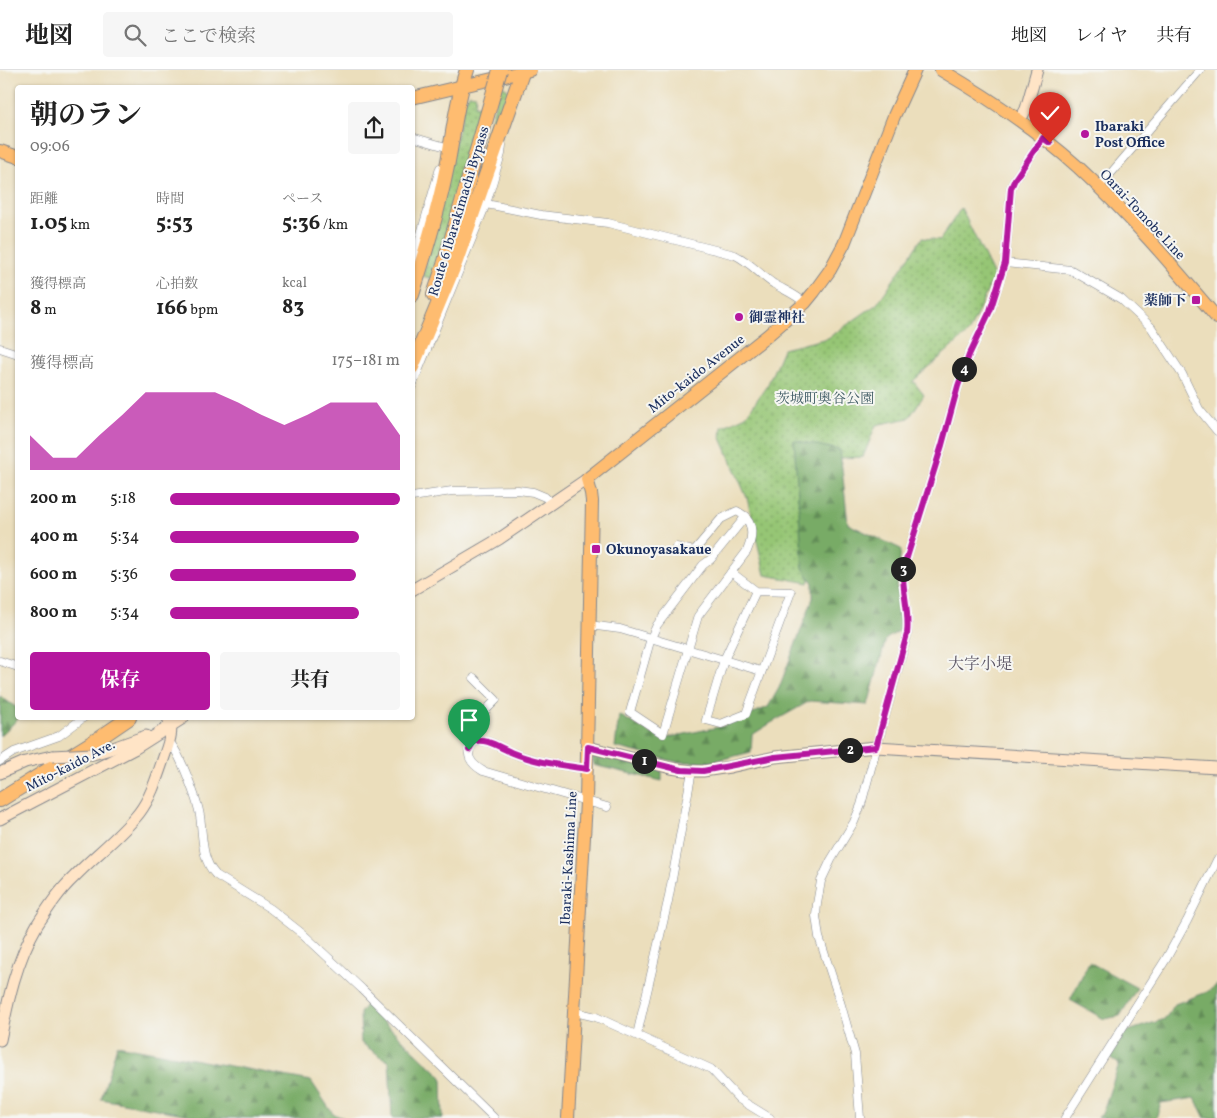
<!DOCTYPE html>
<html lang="ja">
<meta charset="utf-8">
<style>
:root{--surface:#fff;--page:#f6f6f6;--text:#222;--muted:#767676;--line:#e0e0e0;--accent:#b5179e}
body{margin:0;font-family:Vollkorn,"Noto Serif JP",serif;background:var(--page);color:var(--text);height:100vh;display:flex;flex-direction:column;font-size:19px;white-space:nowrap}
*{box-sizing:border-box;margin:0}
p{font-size:16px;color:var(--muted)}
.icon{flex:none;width:28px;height:28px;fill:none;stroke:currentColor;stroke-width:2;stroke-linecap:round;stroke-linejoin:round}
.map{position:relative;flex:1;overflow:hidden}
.drawer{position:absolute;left:15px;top:15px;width:400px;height:635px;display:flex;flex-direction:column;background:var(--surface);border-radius:5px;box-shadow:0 1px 4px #0004}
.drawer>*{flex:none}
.pin{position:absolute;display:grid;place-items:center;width:42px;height:42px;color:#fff;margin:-51px -21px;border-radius:50% 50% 50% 0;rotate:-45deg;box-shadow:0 0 5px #0007}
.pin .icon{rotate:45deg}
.km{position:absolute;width:25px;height:25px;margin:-12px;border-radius:50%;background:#222;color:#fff;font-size:14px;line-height:25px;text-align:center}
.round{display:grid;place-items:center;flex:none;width:52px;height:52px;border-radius:5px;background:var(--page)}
.headline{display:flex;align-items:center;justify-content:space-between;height:85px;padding:0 15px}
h1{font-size:28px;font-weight:700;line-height:38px}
.stats{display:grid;grid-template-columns:repeat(3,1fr);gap:8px;height:85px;padding:5px 15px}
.stats div{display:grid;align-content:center}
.stats b{font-size:21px;font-weight:700}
.stats small{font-size:14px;font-weight:400}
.stats p{font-size:14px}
.chart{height:140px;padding:10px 15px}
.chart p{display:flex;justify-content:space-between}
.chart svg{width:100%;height:90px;margin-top:5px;fill:var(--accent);opacity:.7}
.button{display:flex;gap:10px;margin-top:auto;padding:10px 15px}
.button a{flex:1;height:58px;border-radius:5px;background:var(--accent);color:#fff;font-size:20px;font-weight:700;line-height:58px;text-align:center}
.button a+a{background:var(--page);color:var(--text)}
ul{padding:0 15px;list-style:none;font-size:16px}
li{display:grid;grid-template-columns:80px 60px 1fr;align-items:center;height:38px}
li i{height:12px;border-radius:6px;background:var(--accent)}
header{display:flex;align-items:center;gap:30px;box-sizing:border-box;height:70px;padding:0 25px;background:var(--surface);border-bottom:1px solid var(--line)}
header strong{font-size:24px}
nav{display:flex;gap:28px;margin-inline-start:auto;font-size:18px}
.search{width:350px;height:45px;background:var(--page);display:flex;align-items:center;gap:12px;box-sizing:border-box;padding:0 18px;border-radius:5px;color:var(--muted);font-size:19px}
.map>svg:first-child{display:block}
.green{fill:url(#green-dots);stroke:#587a6a}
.forest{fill:url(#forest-firs);stroke:#4a6d62}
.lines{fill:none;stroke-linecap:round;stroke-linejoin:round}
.street-casing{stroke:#83868d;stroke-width:9}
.secondary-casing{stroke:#83868d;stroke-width:13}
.primary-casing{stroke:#83868d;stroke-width:14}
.highway-casing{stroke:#83868d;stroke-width:16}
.street{stroke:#fff;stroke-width:8}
.secondary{stroke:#ffe4c6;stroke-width:11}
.primary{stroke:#febc70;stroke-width:12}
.highway{stroke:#febc70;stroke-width:14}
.secondary-bridge-casing{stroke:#83868d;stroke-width:13;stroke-linecap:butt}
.highway-bridge-casing{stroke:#83868d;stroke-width:16;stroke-linecap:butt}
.secondary-bridge{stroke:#ffe4c6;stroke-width:11}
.highway-bridge{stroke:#febc70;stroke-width:14}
.route-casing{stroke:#fff;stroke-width:10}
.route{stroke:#b5179e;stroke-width:6}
.poi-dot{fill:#b5179e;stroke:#f6f6f2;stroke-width:2}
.labels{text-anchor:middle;stroke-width:4;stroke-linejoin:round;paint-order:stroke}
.poi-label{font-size:14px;font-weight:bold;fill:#1b2f5e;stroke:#f6f6f2;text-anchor:start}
.street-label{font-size:14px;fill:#1b2f5e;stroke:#f6f6f2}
.park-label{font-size:14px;fill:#405c65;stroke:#f6f6f2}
.quarter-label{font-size:16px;fill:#5c5665;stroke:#f6f6f2}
</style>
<header>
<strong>地図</strong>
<div class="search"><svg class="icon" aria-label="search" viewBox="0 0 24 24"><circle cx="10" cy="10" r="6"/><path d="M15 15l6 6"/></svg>ここで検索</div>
<nav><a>地図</a><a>レイヤ</a><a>共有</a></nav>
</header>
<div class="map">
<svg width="1217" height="1048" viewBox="0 0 1217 1048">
<defs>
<pattern id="green-dots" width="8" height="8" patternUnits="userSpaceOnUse" patternTransform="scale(1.25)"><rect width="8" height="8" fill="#96c675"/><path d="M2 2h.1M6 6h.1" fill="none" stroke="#7aa163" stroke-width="1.8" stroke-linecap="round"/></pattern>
<pattern id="forest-firs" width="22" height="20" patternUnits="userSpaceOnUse" patternTransform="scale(1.25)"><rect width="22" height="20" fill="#78ab66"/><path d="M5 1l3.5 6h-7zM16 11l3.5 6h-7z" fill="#628c57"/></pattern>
</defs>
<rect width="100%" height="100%" fill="#f6f6f2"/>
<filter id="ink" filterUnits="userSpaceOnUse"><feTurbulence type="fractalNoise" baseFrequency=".02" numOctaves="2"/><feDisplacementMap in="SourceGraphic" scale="10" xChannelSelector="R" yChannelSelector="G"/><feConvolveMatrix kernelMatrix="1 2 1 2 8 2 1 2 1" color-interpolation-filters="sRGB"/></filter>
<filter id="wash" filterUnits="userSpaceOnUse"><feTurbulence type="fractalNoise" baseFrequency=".0096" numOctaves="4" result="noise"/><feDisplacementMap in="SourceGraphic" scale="20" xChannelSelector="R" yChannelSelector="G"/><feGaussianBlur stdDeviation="1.12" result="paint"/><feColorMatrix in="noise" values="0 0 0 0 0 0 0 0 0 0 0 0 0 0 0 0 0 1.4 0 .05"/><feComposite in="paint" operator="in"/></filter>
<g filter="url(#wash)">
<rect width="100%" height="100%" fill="#ebdebc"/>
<g class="green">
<polygon points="504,16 511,24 454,178 500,17"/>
<polygon points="469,24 476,25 475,36 485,34 433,209 423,206 465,31"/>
<polygon points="961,138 994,206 969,262 913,311 924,325 909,348 876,355 863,387 839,388 809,513 765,505 747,428 721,368 722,357 746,346 768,314 783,279 828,268 877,234 922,168 940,170"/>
</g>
<g class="forest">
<polygon points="794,370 840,380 848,454 901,479 897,518 904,539 902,559 886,569 868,635 810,631 771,653 752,665 751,682 711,692 677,692 615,677 619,645 661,669 723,656 768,637 779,618 813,528 813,513 803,498"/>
<polygon points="0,626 17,638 18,648 19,648 0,666"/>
<polygon points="593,684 662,701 662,711 593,695"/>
<polygon points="1089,892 1137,918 1120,946 1104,949 1070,930"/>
<polygon points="1217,915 1217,1048 1205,1048 1195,1028 1161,1033 1156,1048 1097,1048 1102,1044 1119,994 1110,988 1125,962 1165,949 1175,934 1207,922"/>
<polygon points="366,935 442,1007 443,1048 392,1048 389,992 361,973 360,943"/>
<polygon points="117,975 311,1011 333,1044 344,1048 205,1048 101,1029"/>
</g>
</g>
<g filter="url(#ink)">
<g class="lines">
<g class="street-casing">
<g id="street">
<polyline points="412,67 446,77"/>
<polyline points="1099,117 1200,0"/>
<path d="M486 134 541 145 608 153 735 185C750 192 760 205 774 214 784 220 795 224 805 233"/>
<polyline points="1005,193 1071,200 1121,229 1151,257 1182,304 1199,339 1217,361"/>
<polyline points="412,195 440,98"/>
<polyline points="0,278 18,284"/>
<polyline points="412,316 486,134 501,84 502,75"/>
<polyline points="412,427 452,421 518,420 533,422 545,427 552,434"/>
<path d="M676 477 694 481 721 449 737 441C754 450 754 465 747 481L698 546 663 664 630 642 651 568 657 555 703 495 711 489 746 446"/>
<polyline points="731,502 756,521 791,522 746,644 721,654 706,650 724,590 756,521"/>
<polyline points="589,555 620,559 761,601"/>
<polyline points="0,591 18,597"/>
<polyline points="474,608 496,630 471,655 478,670"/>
<path d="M169 672C179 680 198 732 200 746 203 766 201 790 216 805L271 839 304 865 362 919 494 1048"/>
<polyline points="0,691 14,682 59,666 83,648"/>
<path d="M587 699C562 695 537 693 513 683 500 678 487 667 473 672 464 685 471 694 483 701L607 737"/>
<polyline points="575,942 596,947 711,999 739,1029 770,1048"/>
<polyline points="637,965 668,831 692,701"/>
<path d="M860 1048 855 984 839 928 819 867 816 846 817 834 821 811 831 790 854 752 861 735 907 565C909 542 902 522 903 500L942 375 958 316 969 285 990 241 1005 193 1011 118 1015 109 1043 68"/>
<polyline points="1065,1048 1166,889 1187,851 1217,790"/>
</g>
</g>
<g class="secondary-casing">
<g id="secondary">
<polyline points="1020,50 1026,39 1037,0"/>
<polyline points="412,520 499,469 587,409"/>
<polyline points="588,677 671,698 692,701 703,701 730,697 775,687 876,677 1217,698"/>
<polyline points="93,684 110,679 146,666"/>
<polyline points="0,703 25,692 52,686"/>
<polyline points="0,749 134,679 183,648"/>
<path d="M0 970C8 930 16 891 37 855 48 838 59 821 74 807 95 785 120 767 139 743 152 726 158 704 165 684 169 672 174 659 168 648"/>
</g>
</g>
<g class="primary-casing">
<g id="primary">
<path d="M941 0C989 28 1036 59 1078 97 1128 143 1173 196 1217 248"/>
<polyline points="412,28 530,0"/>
<polyline points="0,81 18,87"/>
<polyline points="568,1048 586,732 592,431 591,423 587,409 767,266 805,233 814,222 830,200 844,174 894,46 915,0"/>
</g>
</g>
<g class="highway-casing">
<g id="highway">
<path d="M412 225C424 186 437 146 445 106 453 71 455 34 467 0"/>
<polyline points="434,225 444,195 494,21"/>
<polyline points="412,297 456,191 523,0"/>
<polyline points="0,730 98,669 129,648"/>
</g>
</g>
<use href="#street" class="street"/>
<use href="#secondary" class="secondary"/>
<use href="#primary" class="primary"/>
<use href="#highway" class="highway"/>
<g class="secondary-bridge-casing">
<polyline id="secondary-bridge" points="52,686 93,684"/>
</g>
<g class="highway-bridge-casing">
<polyline id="highway-bridge" points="494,21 500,0"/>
</g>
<use href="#secondary-bridge" class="secondary-bridge"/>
<use href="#highway-bridge" class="highway-bridge"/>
</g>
</g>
<g class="lines" filter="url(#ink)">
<g class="route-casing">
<path id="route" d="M469 680 473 672C486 667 500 678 513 683 537 693 562 695 587 699L588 677 681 700 703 701 775 687 876 677 907 564C910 542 902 522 903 500L942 375 958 316 969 285 990 241 1005 193 1011 118 1015 109 1043 68 1050 73"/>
</g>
<use href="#route" class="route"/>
</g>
<g class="poi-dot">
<circle cx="1085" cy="64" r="5"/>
<rect x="1191" y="225" width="10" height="10" rx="2.5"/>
<circle cx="739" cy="247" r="5"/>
<rect x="591" y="474" width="10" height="10" rx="2.5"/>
</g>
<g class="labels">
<g class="poi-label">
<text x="1095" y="61">Ibaraki<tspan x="1095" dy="16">Post Office</tspan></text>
<text x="1186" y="235" text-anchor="end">薬師下</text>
<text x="749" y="252">御霊神社</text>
<text x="606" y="484">Okunoyasakaue</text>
</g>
<g class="street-label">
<text transform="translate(458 141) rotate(-73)" y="5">Route 6 Ibarakimachi Bypass</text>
<text transform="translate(1143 144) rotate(47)" y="5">Oarai-Tomobe Line</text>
<text transform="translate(696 303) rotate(-38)" y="5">Mito-kaido Avenue</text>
<text transform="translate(70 695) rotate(-27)" y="5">Mito-kaido Ave.</text>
<text transform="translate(568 788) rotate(-87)" y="5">Ibaraki-Kashima Line</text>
</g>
<g class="park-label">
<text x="825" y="333">茨城町奥谷公園</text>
</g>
<g class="quarter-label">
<text x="980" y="599">大字小堤</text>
</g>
</g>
</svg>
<div class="pin" style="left:469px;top:680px;background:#1e9e55"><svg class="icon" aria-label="arrive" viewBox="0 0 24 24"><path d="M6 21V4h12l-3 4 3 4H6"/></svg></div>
<div class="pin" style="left:1050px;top:73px;background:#d93025"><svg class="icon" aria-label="check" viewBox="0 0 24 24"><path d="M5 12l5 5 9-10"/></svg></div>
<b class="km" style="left:644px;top:691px">1</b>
<b class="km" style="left:850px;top:680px">2</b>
<b class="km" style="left:903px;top:499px">3</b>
<b class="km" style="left:964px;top:299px">4</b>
<section class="drawer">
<div class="headline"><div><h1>朝のラン</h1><p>09:06</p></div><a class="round"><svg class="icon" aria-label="share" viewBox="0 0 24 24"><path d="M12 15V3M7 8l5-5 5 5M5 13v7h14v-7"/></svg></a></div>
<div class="stats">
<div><p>距離</p><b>1.05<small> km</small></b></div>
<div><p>時間</p><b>5:53</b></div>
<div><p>ペース</p><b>5:36<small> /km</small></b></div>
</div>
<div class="stats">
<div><p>獲得標高</p><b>8<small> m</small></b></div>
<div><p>心拍数</p><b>166<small> bpm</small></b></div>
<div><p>kcal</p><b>83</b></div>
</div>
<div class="chart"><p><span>獲得標高</span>175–181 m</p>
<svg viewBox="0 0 160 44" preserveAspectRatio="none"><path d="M0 44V27L10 38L20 38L30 27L40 17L50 6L60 6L70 6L80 6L90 11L100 17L110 22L120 17L130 11L140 11L150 11L160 27V44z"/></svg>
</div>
<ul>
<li><b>200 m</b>5:18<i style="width:100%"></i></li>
<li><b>400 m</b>5:34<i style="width:82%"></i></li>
<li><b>600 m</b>5:36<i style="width:81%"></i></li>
<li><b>800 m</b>5:34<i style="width:82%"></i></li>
</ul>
<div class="button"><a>保存</a><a>共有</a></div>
</section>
</div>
